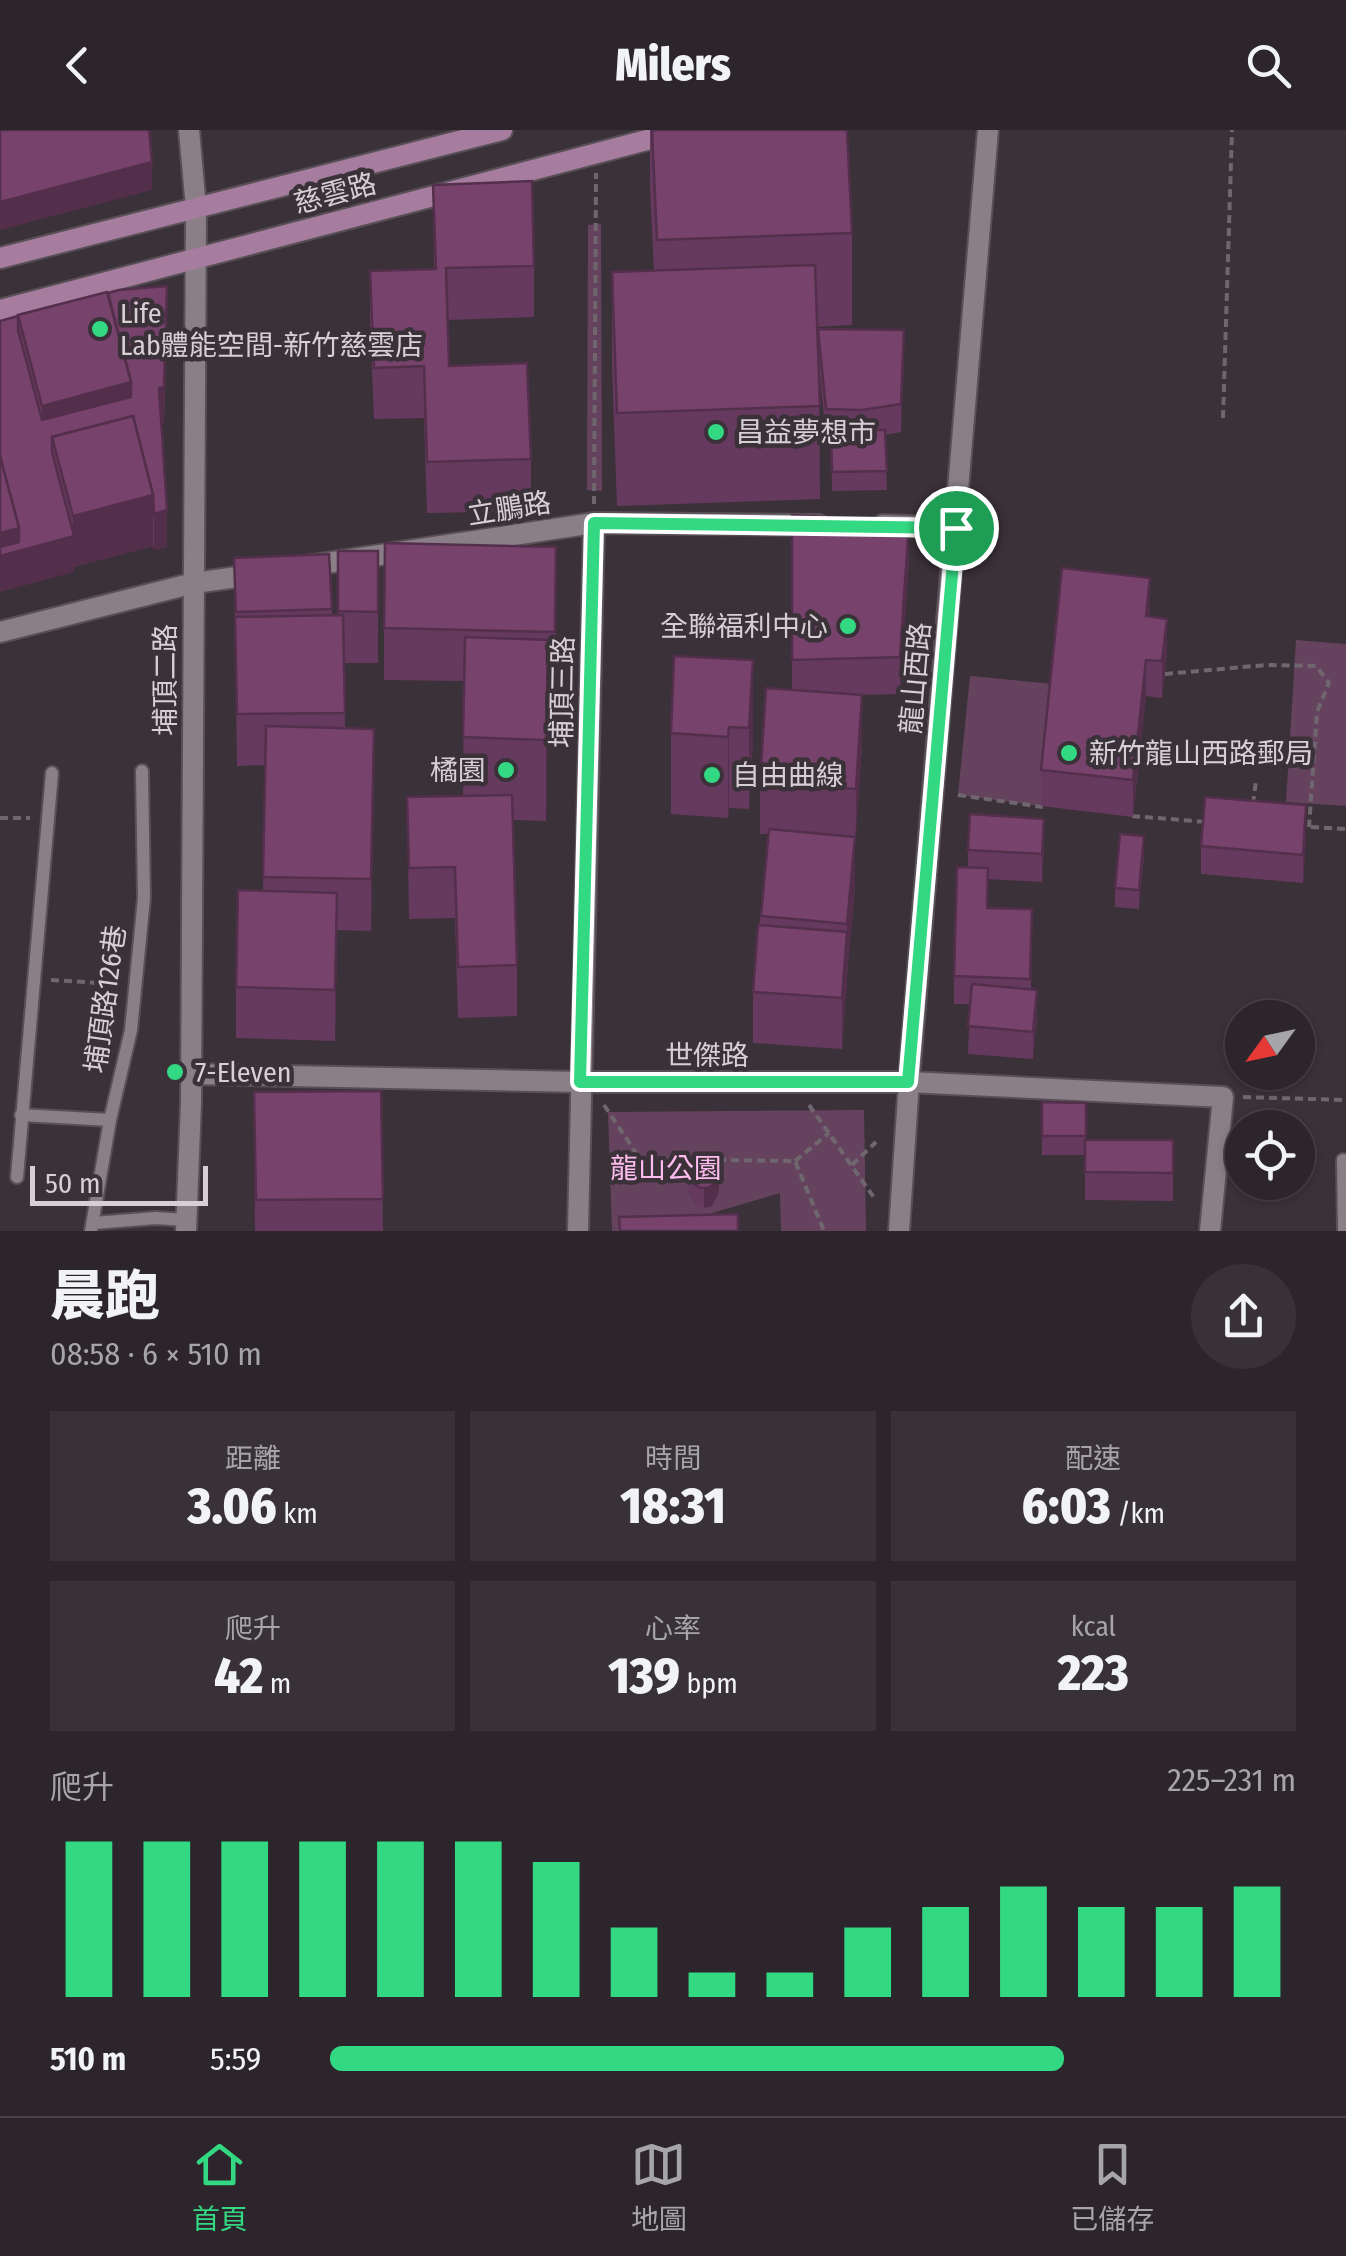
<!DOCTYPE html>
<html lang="zh-TW">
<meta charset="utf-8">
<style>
:root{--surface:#2c252b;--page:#383137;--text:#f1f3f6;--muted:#a6a5a9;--line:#484247;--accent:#33d882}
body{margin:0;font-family:"Fira Sans Condensed","Noto Sans TC",sans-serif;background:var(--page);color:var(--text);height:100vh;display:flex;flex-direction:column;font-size:38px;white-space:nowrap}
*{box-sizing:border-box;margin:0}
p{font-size:32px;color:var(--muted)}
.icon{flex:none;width:55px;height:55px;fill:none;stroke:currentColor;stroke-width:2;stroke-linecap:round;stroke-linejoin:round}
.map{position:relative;height:1101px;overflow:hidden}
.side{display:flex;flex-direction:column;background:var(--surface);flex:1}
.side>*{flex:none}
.needle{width:65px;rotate:237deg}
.controls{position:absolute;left:1225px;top:870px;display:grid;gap:20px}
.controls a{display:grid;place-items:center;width:90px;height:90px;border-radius:50%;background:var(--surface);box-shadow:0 2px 8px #0004,0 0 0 2px var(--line);font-size:50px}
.scale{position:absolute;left:30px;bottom:25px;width:178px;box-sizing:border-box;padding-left:10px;border:5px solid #d6d0d5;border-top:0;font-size:28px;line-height:35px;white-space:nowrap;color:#d6d0d5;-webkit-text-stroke:8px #3b3139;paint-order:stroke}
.pin{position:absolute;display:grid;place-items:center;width:85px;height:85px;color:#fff;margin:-42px;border:5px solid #fff;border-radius:50%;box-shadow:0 2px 10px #0007}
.round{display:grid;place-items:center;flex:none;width:105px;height:105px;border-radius:52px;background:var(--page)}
.overview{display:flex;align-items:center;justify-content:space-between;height:170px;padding:0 50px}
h1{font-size:55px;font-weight:800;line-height:75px}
.stats{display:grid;grid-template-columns:repeat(3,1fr);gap:15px;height:170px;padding:10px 50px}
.stats div{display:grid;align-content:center;border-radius:0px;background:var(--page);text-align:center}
.stats b{font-size:50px;font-weight:800}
.stats small{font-size:28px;font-weight:400}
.stats p{font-size:28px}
.chart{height:280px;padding:20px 50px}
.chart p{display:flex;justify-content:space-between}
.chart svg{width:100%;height:180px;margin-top:10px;stroke:var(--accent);stroke-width:6}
ul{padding:0 50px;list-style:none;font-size:32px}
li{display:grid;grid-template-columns:160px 120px 1fr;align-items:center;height:75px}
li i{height:25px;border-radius:12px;background:var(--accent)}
header{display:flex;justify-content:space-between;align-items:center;height:130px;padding:0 50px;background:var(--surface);font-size:45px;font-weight:800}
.menu{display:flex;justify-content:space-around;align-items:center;height:140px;border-top:2px solid var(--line);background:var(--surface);font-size:28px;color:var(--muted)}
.menu a{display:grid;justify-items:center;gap:5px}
.menu .selected{color:var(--accent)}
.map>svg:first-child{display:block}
.green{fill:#65435e}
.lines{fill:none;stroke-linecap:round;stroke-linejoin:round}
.service-casing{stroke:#585056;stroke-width:16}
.minor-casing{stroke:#585056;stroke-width:24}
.secondary-casing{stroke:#585056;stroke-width:24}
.path{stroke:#70676e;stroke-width:4;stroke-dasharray:8 5;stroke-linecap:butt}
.service{stroke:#8a7e87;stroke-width:12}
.minor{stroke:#8a7e87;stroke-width:20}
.secondary{stroke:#a67d9e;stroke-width:20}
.wall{fill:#663a5e}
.shaded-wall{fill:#532f4c}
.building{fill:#77436d;stroke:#532f4c;stroke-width:2.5}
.route-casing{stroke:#fff;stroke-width:20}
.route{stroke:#33d882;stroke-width:12}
.poi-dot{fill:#33d882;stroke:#3b3139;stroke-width:4}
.labels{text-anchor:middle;stroke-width:9;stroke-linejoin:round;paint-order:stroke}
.street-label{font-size:28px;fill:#d6d0d5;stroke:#3b3139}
.poi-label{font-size:28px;fill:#d6d0d5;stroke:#3b3139;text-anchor:start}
.park-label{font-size:28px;fill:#fdbcee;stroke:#3b3139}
</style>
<header><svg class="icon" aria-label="back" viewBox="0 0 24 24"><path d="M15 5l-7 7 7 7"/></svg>Milers<svg class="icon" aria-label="search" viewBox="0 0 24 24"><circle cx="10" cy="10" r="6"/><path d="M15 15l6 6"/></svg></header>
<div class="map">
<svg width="1346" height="1101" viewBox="0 0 1346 1101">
<rect width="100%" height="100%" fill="#3b3139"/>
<g class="green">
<polygon points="601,94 602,361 587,360 588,95"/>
<polygon points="1296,510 1346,514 1346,676 1286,672"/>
<polygon points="970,546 1054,554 1041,676 958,665"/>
<polygon points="864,980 866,1101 781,1101 780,1063 651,1101 612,1101 608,982"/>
</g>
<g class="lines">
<g class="service-casing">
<g id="service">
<polyline points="21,985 110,990"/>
<polyline points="1343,1030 1344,1101"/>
<polyline points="17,1047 52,643"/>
<polyline points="94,1093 156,1088 186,1090"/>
<polyline points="91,1101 110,990 131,900 144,768 142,641"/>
</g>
</g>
<g class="minor-casing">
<g id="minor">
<polyline points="883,395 956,398"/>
<polyline points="306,436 594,393 819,395"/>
<polyline points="0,502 194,453 258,444"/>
<polyline points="191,944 580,952 908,952 1223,967 1210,1101"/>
<polyline points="186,1101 191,973 196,78 189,0"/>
<polyline points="578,1101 594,393"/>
<polyline points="899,1101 910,936 988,0"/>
</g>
</g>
<g class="secondary-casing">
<g id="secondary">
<polyline points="0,128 502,0"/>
<polyline points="0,180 685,0"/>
</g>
</g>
<g class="path">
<polyline points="1223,288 1232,0"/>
<polyline points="594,374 596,43"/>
<polyline points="1165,544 1266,535 1316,536 1329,553 1317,582 1309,697"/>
<polyline points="958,665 1043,677"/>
<polyline points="1253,674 1256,651"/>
<polyline points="1132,686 1207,692"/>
<polyline points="0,688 30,688"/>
<polyline points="1311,697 1346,699"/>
<polyline points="51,850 116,854"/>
<polyline points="1243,967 1346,970"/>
<polyline points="604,975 640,1029 795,1031 824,1101"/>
<polyline points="809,975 875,1069"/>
<polyline points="795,1031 829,1003"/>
<polyline points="852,1035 876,1012"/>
<polyline points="1235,1053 1298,1058"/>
</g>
<use href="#service" class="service"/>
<use href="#minor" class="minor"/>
<use href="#secondary" class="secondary"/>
</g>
<g class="wall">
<polygon points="650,0 847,0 852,103 852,195 817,197 818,199 904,228 901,302 885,305 887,360 832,361 831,307 826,307 819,236 820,369 617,376 612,235 612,142 654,141 650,59"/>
<polygon points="433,55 534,136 534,187 447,190 449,236 531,329 531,381 427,383 424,288 374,289 370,192 370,141 434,139"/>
<polygon points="0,191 167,192 164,293 161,294 167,417 154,420 153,416 74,437 74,442"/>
<polygon points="792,385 909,428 900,564 857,565 862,616 855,710 855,758 847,846 842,919 753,913 753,862 768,704 760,704 760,653 792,560"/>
<polygon points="338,421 378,421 378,533 344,533 345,598 374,650 371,801 337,800 335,911 236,908 236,857 263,761 265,635 237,636 234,428 329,424 332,485 338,485"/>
<polygon points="556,468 555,554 548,553 546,691 513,690 517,835 517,886 458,888 455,788 409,789 407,667 463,666 464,551 384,550 384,498"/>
<polygon points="1150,487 1167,525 1162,568 1146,566 1133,687 1041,676 1041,640"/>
<polygon points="753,530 753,612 749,679 729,678 728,688 671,684 671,603"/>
<polygon points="1306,703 1303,753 1201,744 1201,716"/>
<polygon points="1044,717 1042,752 988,749 988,778 1032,779 1031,859 1037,888 1033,929 968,924 970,874 954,874 954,846 968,737 968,720"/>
<polygon points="1144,725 1139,779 1115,777 1115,758"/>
<polygon points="381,961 383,1101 255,1101 254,962"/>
<polygon points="1042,972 1086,973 1086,1010 1173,1010 1173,1071 1085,1070 1085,1025 1042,1025"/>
<polygon points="688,1044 719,1062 712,1076 704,1078 696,1076 688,1063"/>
</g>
<g class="shaded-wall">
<polygon points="152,32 152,60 0,100 0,72"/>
<polygon points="167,156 164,293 159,295 159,258"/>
<polygon points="904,200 904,228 901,302 901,274"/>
<polygon points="131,252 131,301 52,307 42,327 42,276"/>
<polygon points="153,365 153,416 74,437 74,442 0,462 0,403 19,398 73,406 73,386"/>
<polygon points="167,380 167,417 154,420 154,384"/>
<polygon points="909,392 909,428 900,564 900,527"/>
<polygon points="1150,448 1150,484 1146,523 1146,486"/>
<polygon points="1167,489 1167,525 1162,568 1162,531"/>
<polygon points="548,510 548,591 546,691 546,610"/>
<polygon points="753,530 753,612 749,679 749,598"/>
<polygon points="1146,530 1146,566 1133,687 1133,650"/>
<polygon points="862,565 862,616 856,710 856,659"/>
<polygon points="729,597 729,678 728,688 728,607"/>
<polygon points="374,599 374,650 371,801 371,749"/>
<polygon points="1306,675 1306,703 1303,753 1303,725"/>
<polygon points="1044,689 1044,717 1042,752 1042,724"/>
<polygon points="1144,706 1144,725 1139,779 1139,760"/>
<polygon points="855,707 855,758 847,846 847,794"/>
<polygon points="337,763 337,814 335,911 335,860"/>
<polygon points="847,802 847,853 842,919 842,868"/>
<polygon points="1037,860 1037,888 1033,929 1033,902"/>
<polygon points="719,1043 719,1062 712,1076 704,1078 704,1059"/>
</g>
<g class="building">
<polygon points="0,0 149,0 152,32 0,72"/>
<polygon points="652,0 847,0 852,103 657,110"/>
<polygon points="532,51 534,136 446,138 449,236 527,233 531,329 427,332 424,236 374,238 370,141 436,139 433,55"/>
<polygon points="815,135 820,276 617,283 612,142"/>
<polygon points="167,156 164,257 159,258 167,380 154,384 153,365 133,286 52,307 52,322 74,406 0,426 0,417 19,412 19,398 0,326 0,191 18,186 18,200 42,290 131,267 131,252 108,163 119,160"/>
<polygon points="107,162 131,252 42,276 18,185"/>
<polygon points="818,199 904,200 901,274 862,280 826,279"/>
<polygon points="133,286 153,365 73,386 52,307"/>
<polygon points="831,300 885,300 887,341 832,342"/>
<polygon points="0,326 19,398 0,403"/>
<polygon points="792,385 909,392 900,527 792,530"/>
<polygon points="385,413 556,417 555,502 384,498"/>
<polygon points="338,421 378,421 378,482 338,481"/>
<polygon points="329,424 332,479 236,482 234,428"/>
<polygon points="1062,438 1150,448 1146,486 1167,489 1162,531 1146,530 1133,650 1041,640"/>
<polygon points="343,485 345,583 237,584 235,487"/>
<polygon points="465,507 548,510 546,610 463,607"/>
<polygon points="674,526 753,530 749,598 729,597 728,607 671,603"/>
<polygon points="766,558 862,565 856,659 760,653"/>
<polygon points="266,596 374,599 371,749 263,747"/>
<polygon points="512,665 517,835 458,837 455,737 409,738 407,667"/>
<polygon points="1205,667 1306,675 1303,725 1201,716"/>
<polygon points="970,684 1044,689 1042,724 968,720"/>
<polygon points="769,699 855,707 847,794 761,786"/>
<polygon points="1120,704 1144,706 1139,760 1115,758"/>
<polygon points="957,737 988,738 987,778 1032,779 1030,849 954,846"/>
<polygon points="238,760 337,763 335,860 236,857"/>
<polygon points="758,795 847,802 842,868 753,862"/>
<polygon points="972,854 1037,860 1033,902 968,896"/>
<polygon points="381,961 383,1069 256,1070 254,962"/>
<polygon points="1042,972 1086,973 1086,1006 1042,1006"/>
<polygon points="1085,1010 1173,1010 1173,1043 1085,1042"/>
<circle cx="704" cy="1044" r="14"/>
<polygon points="738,1084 738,1101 620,1101 619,1087"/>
</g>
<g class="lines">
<g class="route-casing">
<polygon id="route" points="594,393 956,398 908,952 580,952"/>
</g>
<use href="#route" class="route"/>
</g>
<g class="poi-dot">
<circle cx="100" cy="199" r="10"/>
<circle cx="716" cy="302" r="10"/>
<circle cx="848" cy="496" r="10"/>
<circle cx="1069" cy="623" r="10"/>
<circle cx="506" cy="640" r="10"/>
<circle cx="712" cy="645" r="10"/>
<circle cx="175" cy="942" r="10"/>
</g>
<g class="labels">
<g class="street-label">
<text transform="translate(335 63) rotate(-15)" y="10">慈雲路</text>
<text transform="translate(509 378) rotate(-9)" y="10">立鵬路</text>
<text transform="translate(915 548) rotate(-85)" y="10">龍山西路</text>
<text transform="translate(165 550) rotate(-90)" y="10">埔頂二路</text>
<text transform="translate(562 562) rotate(-89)" y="10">埔頂三路</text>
<text transform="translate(105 869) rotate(-82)" y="10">埔頂路126巷</text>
<text x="707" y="935">世傑路</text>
</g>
<g class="poi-label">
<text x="120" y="193">Life<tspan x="120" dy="32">Lab體能空間-新竹慈雲店</tspan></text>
<text x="736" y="312">昌益夢想市</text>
<text x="828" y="506" text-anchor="end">全聯福利中心</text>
<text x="1089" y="633">新竹龍山西路郵局</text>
<text x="486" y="650" text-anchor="end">橘園</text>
<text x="732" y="655">自由曲線</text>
<text x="195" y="952">7-Eleven</text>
</g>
<g class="park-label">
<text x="666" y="1048">龍山公園</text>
</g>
</g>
</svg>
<div class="controls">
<a><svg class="needle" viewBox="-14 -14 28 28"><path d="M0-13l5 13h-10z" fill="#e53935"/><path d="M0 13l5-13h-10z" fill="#a6a5a9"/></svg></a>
<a><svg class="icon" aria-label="locate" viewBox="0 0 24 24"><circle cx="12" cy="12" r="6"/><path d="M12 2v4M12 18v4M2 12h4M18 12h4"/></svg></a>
</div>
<div class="scale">50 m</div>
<div class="pin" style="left:956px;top:398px;background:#1e9e55"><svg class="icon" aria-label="arrive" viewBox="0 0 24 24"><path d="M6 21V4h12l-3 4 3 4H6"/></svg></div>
</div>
<section class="side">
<div class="overview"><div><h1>晨跑</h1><p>08:58 · 6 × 510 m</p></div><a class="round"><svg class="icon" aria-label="share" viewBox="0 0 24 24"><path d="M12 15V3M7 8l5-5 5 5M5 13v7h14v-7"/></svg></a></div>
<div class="stats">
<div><p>距離</p><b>3.06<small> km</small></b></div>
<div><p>時間</p><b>18:31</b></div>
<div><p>配速</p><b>6:03<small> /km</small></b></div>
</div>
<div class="stats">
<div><p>爬升</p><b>42<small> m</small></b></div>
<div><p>心率</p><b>139<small> bpm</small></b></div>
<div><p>kcal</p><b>223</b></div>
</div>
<div class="chart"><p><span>爬升</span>225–231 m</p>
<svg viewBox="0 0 160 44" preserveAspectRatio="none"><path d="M5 44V6M15 44V6M25 44V6M35 44V6M45 44V6M55 44V6M65 44V11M75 44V27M85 44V38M95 44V38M105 44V27M115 44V22M125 44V17M135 44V22M145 44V22M155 44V17"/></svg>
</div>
<ul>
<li><b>510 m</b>5:59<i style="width:76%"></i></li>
</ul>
</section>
<nav class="menu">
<a class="selected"><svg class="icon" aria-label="home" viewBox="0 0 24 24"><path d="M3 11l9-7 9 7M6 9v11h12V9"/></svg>首頁</a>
<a><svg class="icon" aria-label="map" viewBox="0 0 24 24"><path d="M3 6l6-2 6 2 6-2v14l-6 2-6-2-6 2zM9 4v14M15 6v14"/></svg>地圖</a>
<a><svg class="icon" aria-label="saved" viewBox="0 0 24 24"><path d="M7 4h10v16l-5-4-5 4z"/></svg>已儲存</a>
</nav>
